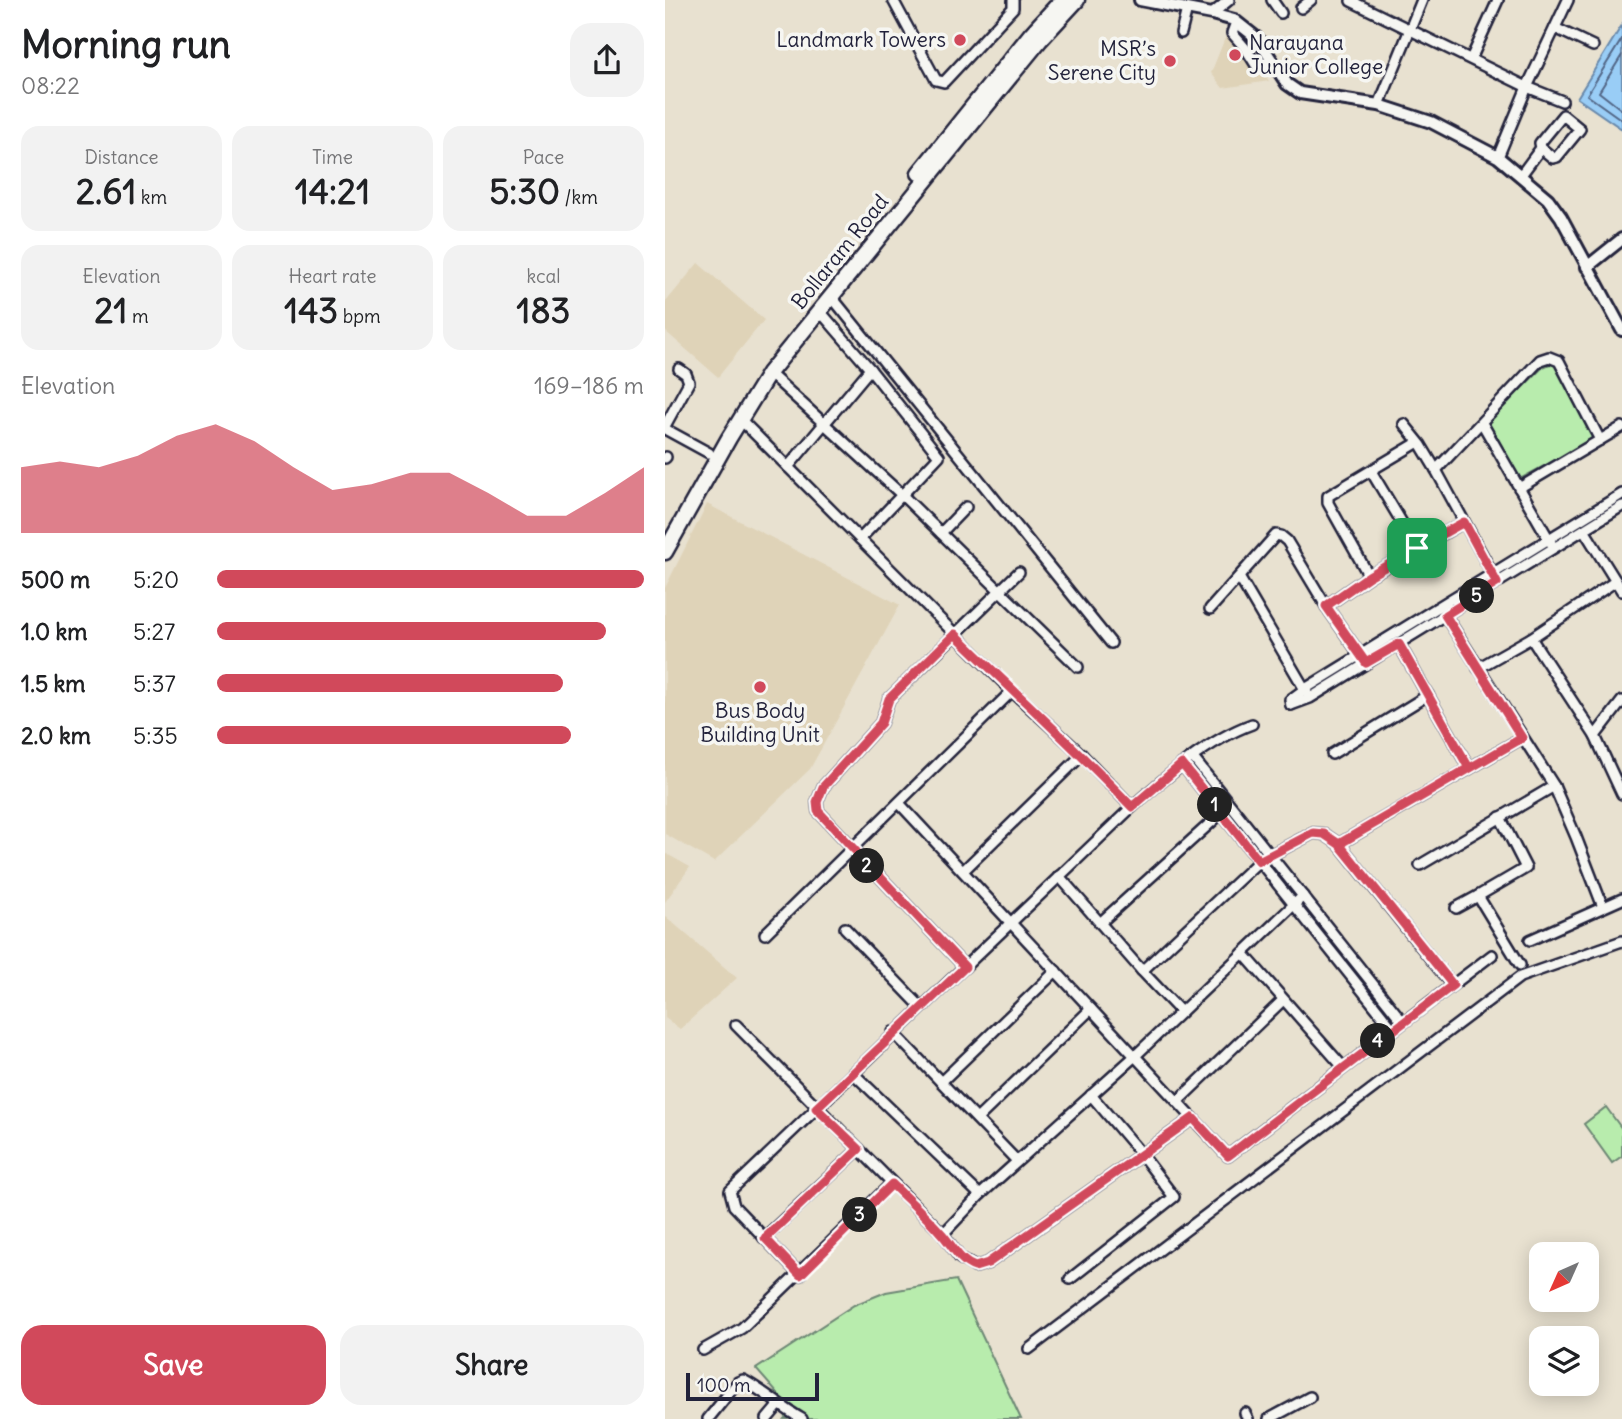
<!DOCTYPE html>
<meta charset="utf-8">
<style>
:root{--surface:#fff;--page:#f2f2f2;--text:#202124;--muted:#757577;--accent:#d1495b}
body{margin:0;font-family:Delius,sans-serif;background:var(--page);color:var(--text);height:100vh;display:flex;flex-direction:column;font-size:26px;white-space:nowrap}
*{box-sizing:border-box;margin:0}
p{font-size:23px;color:var(--muted)}
.icon{flex:none;width:38px;height:38px;fill:none;stroke:currentColor;stroke-width:2;stroke-linecap:round;stroke-linejoin:round}
.map{position:relative;flex:1;overflow:hidden}
.side{display:flex;flex-direction:column;background:var(--surface);width:665px}
.side>*{flex:none}
.needle{width:46px;rotate:225deg}
.buttons{position:absolute;left:864px;top:1242px;display:grid;gap:14px}
.buttons a{display:grid;place-items:center;width:70px;height:70px;border-radius:14px;background:var(--surface);box-shadow:0 4px 18px #0003;font-size:35px}
.scale{position:absolute;left:21px;bottom:18px;width:133px;box-sizing:border-box;padding-left:7px;border:4px solid #22223b;border-top:0;font-size:19px;line-height:24px;white-space:nowrap;color:#22223b;-webkit-text-stroke:5px #f6f6f2;paint-order:stroke}
.pin{position:absolute;display:grid;place-items:center;width:60px;height:60px;color:#fff;margin:-30px;border-radius:14px;box-shadow:0 4px 10px #0006}
.km{position:absolute;width:35px;height:35px;margin:-18px;border-radius:50%;background:#222;color:#fff;font-size:19px;line-height:35px;text-align:center}
.round{display:grid;place-items:center;flex:none;width:74px;height:74px;border-radius:21px;background:var(--page)}
.summary{display:flex;align-items:center;justify-content:space-between;height:119px;padding:0 21px}
h1{font-size:38px;font-weight:700;line-height:52px}
.metrics{display:grid;grid-template-columns:repeat(3,1fr);gap:10px;height:119px;padding:7px 21px}
.metrics div{display:grid;align-content:center;border-radius:18px;background:var(--page);text-align:center}
.metrics b{font-size:35px;font-weight:700}
.metrics small{font-size:19px;font-weight:400}
.metrics p{font-size:19px}
.chart{height:196px;padding:14px 21px}
.chart p{display:flex;justify-content:space-between}
.chart svg{width:100%;height:126px;margin-top:7px;fill:var(--accent);opacity:.7}
.cta{display:flex;gap:14px;margin-top:auto;padding:14px 21px}
.cta a{flex:1;height:80px;border-radius:21px;background:var(--accent);color:#fff;font-size:28px;font-weight:700;line-height:80px;text-align:center}
.cta a+a{background:var(--page);color:var(--text)}
ul{padding:0 21px;list-style:none;font-size:23px}
li{display:grid;grid-template-columns:112px 84px 1fr;align-items:center;height:52px}
li i{height:18px;border-radius:9px;background:var(--accent)}
main{display:flex;flex:1;min-height:0}
.map>svg:first-child{display:block}
.built{fill:#dfd3b8}
.green{fill:#b8ecad;stroke:#6d8774;stroke-width:2}
.water{fill:#99cdf6;stroke:#6989ab;stroke-width:2}
.lines{fill:none;stroke-linecap:round;stroke-linejoin:round}
.shore{stroke:#526686;stroke-width:2}
.minor-casing{stroke:#22223b;stroke-width:14}
.tertiary-casing{stroke:#22223b;stroke-width:16}
.primary-casing{stroke:#22223b;stroke-width:19}
.minor{stroke:#f6f6f2;stroke-width:9}
.tertiary{stroke:#f6f6f2;stroke-width:10}
.primary{stroke:#f6f6f2;stroke-width:14}
.route-casing{stroke:#fff;stroke-width:14}
.route{stroke:#d1495b;stroke-width:9}
.poi-dot{fill:#d1495b;stroke:#f6f6f2;stroke-width:2.5}
.labels{text-anchor:middle;stroke-width:7;stroke-linejoin:round;paint-order:stroke}
.poi-label{font-size:21px;fill:#22223b;stroke:#f6f6f2;text-anchor:end}
.street-label{font-size:21px;fill:#22223b;stroke:#f6f6f2}
</style>
<main>
<section class="side">
<div class="summary"><div><h1>Morning run</h1><p>08:22</p></div><a class="round"><svg class="icon" aria-label="share" viewBox="0 0 24 24"><path d="M12 15V3M7 8l5-5 5 5M5 13v7h14v-7"/></svg></a></div>
<div class="metrics">
<div><p>Distance</p><b>2.61<small> km</small></b></div>
<div><p>Time</p><b>14:21</b></div>
<div><p>Pace</p><b>5:30<small> /km</small></b></div>
</div>
<div class="metrics">
<div><p>Elevation</p><b>21<small> m</small></b></div>
<div><p>Heart rate</p><b>143<small> bpm</small></b></div>
<div><p>kcal</p><b>183</b></div>
</div>
<div class="chart"><p><span>Elevation</span>169–186 m</p>
<svg viewBox="0 0 160 44" preserveAspectRatio="none"><path d="M0 44V21L10 19L20 21L30 17L40 10L50 6L60 12L70 21L80 29L90 27L100 23L110 23L120 30L130 38L140 38L150 30L160 21V44z"/></svg>
</div>
<ul>
<li><b>500 m</b>5:20<i style="width:100%"></i></li>
<li><b>1.0 km</b>5:27<i style="width:91%"></i></li>
<li><b>1.5 km</b>5:37<i style="width:81%"></i></li>
<li><b>2.0 km</b>5:35<i style="width:83%"></i></li>
</ul>
<div class="cta"><a>Save</a><a>Share</a></div>
</section>
<div class="map">
<svg width="957" height="1419" viewBox="0 0 957 1419">
<rect width="100%" height="100%" fill="#e8e1d0"/>
<filter id="ink" filterUnits="userSpaceOnUse"><feTurbulence type="fractalNoise" baseFrequency=".0143" numOctaves="2"/><feDisplacementMap in="SourceGraphic" scale="14" xChannelSelector="R" yChannelSelector="G"/><feConvolveMatrix kernelMatrix="1 2 1 2 8 2 1 2 1" color-interpolation-filters="sRGB"/></filter>
<g filter="url(#ink)">
<g class="built">
<polygon points="564,28 574,36 604,81 558,88 546,73"/>
<polygon points="33,263 99,320 53,377 0,331 0,303"/>
<polygon points="42,504 235,605 145,769 49,862 0,834 0,588"/>
<polygon points="0,853 25,867 0,902"/>
<polygon points="0,916 72,978 15,1029 0,1018"/>
</g>
<g class="green">
<polygon points="887,363 894,366 931,438 855,479 823,422 878,367"/>
<polygon points="941,1107 957,1129 957,1156 947,1163 919,1124"/>
<polygon points="291,1280 356,1419 119,1419 127,1410 91,1369 189,1305 221,1292"/>
</g>
<polygon class="water" points="957,25 957,129 912,98"/>
<g class="lines">
<g class="shore">
<polyline points="957,39 922,95 957,120"/>
<polyline points="957,55 934,92 957,110"/>
</g>
<g class="minor-casing">
<g id="minor">
<polyline points="228,0 271,80 279,82 348,8 348,0"/>
<polyline points="607,0 616,13"/>
<polyline points="686,1 862,87 897,101"/>
<polyline points="636,8 646,0"/>
<polyline points="547,14 564,0"/>
<polyline points="571,22 567,33 581,49 591,65 593,67 607,61"/>
<polyline points="890,28 928,46"/>
<polyline points="516,33 522,9"/>
<polyline points="806,59 833,0"/>
<polyline points="714,105 757,0"/>
<polyline points="833,157 862,87 903,0"/>
<polyline points="856,175 876,148 875,143 898,115 915,129 892,157 888,158 876,148"/>
<polyline points="166,296 446,643"/>
<polyline points="154,310 205,369 274,456 195,539"/>
<polyline points="104,373 237,495 413,667"/>
<polyline points="75,419 347,691 417,755 467,807"/>
<polyline points="817,423 886,543"/>
<polyline points="739,424 756,445 771,470 830,578"/>
<polyline points="0,426 24,382 21,374 14,369"/>
<polyline points="0,429 44,453"/>
<polyline points="0,458 1,457"/>
<polyline points="123,467 205,369"/>
<polyline points="771,470 875,360 884,357 894,361 935,440"/>
<polyline points="706,471 752,548"/>
<polyline points="854,488 957,427"/>
<polyline points="919,530 957,591"/>
<polyline points="276,533 301,507"/>
<polyline points="704,576 663,503 663,496 752,443"/>
<polyline points="574,577 642,693"/>
<polyline points="661,606 704,576 799,522"/>
<polyline points="545,609 611,535 616,536 622,541 661,606 698,659"/>
<polyline points="780,615 889,786 911,837 938,907"/>
<polyline points="866,638 930,736 957,794"/>
<polyline points="734,644 804,768"/>
<polyline points="813,668 866,638 951,581"/>
<polyline points="626,705 625,700 640,689 957,494"/>
<polyline points="626,705 645,698 957,506"/>
<polyline points="930,736 957,701"/>
<polyline points="667,754 763,695"/>
<polyline points="528,758 738,1022"/>
<polyline points="517,764 728,1029"/>
<polyline points="234,803 563,1156 827,955"/>
<polyline points="835,817 861,868 813,896 855,965"/>
<polyline points="674,844 857,738"/>
<polyline points="755,865 889,786"/>
<polyline points="298,871 417,755"/>
<polyline points="394,876 477,971 515,1011"/>
<polyline points="791,908 813,896"/>
<polyline points="435,923 561,809"/>
<polyline points="180,928 256,1007"/>
<polyline points="100,934 347,691"/>
<polyline points="865,940 957,899"/>
<polyline points="578,953 678,1067"/>
<polyline points="300,967 153,811 152,802 158,787 216,723 224,699 354,572"/>
<polyline points="477,971 594,861 648,833 659,834 674,844 787,985"/>
<polyline points="71,1025 278,1234 295,1258 310,1267 323,1263 528,1118"/>
<polyline points="228,1032 352,1161"/>
<polyline points="188,1073 315,1195"/>
<polyline points="276,1082 391,971"/>
<polyline points="513,1101 618,1000"/>
<polyline points="312,1119 426,1009"/>
<polyline points="278,1234 315,1195 470,1056 638,896"/>
<polyline points="99,1238 194,1149"/>
<path d="M135 1275 69 1206 65 1191 467 807C502 776 543 740 587 724"/>
<polyline points="405,1279 509,1197 477,1155 426,1095"/>
<polyline points="364,1349 855,977 957,941"/>
<polyline points="38,1350 77,1328 227,1183"/>
<polyline points="580,1413 583,1419"/>
<path d="M43 1419 73 1382 78 1380C99 1391 116 1407 137 1419"/>
<polyline points="102,1419 113,1406"/>
<polyline points="604,1419 645,1397"/>
</g>
</g>
<g class="tertiary-casing">
<g id="tertiary">
<polyline points="475,0 547,14 569,20 593,39 622,84 635,93 714,105 766,122 833,157 883,199 896,217 957,330"/>
<polyline points="922,267 957,239"/>
</g>
</g>
<g class="primary-casing">
<g id="primary">
<polyline points="254,173 366,34 397,0"/>
<polyline points="0,552 64,438 104,373 375,40 412,0"/>
</g>
</g>
<use href="#minor" class="minor"/>
<use href="#tertiary" class="tertiary"/>
<use href="#primary" class="primary"/>
</g>
</g>
<g class="lines" filter="url(#ink)">
<g class="route-casing">
<path id="route" d="M752 548 704 576 661 606 701 663 734 644 804 768 674 844 659 834 648 833 594 861 517 764 467 807C410 747 349 692 290 634L224 699 216 723 158 787 152 802 153 811 300 967 151 1108 194 1149 100 1238 135 1275 227 1184C243 1200 260 1215 275 1232 287 1244 293 1261 310 1267L323 1263 528 1118 563 1156 788 985 674 844 857 738 780 615 832 583 799 522 752 548"/>
</g>
<use href="#route" class="route"/>
</g>
<g class="poi-dot">
<circle cx="295" cy="40" r="7"/>
<circle cx="570" cy="55" r="7"/>
<circle cx="505" cy="61" r="7"/>
<circle cx="95" cy="687" r="7"/>
</g>
<g class="labels">
<g class="poi-label">
<text x="281" y="47">Landmark Towers</text>
<text x="584" y="50" text-anchor="start">Narayana<tspan x="584" dy="24">Junior College</tspan></text>
<text x="491" y="56">MSR’s<tspan x="491" dy="24">Serene City</tspan></text>
<text x="95" y="718" text-anchor="middle">Bus Body<tspan x="95" dy="24">Building Unit</tspan></text>
</g>
<g class="street-label">
<text transform="translate(175 252) rotate(-51)" y="7">Bollaram Road</text>
</g>
</g>
</svg>
<div class="buttons">
<a><svg class="needle" viewBox="-14 -14 28 28"><path d="M0-13l5 13h-10z" fill="#e53935"/><path d="M0 13l5-13h-10z" fill="#757577"/></svg></a>
<a><svg class="icon" aria-label="layers" viewBox="0 0 24 24"><path d="M12 4l9 5-9 5-9-5zM3 14l9 5 9-5"/></svg></a>
</div>
<div class="scale">100 m</div>
<div class="pin" style="left:752px;top:548px;background:#1e9e55"><svg class="icon" aria-label="arrive" viewBox="0 0 24 24"><path d="M6 21V4h12l-3 4 3 4H6"/></svg></div>
<b class="km" style="left:550px;top:805px">1</b>
<b class="km" style="left:202px;top:866px">2</b>
<b class="km" style="left:195px;top:1215px">3</b>
<b class="km" style="left:713px;top:1041px">4</b>
<b class="km" style="left:812px;top:596px">5</b>
</div>
</main>
